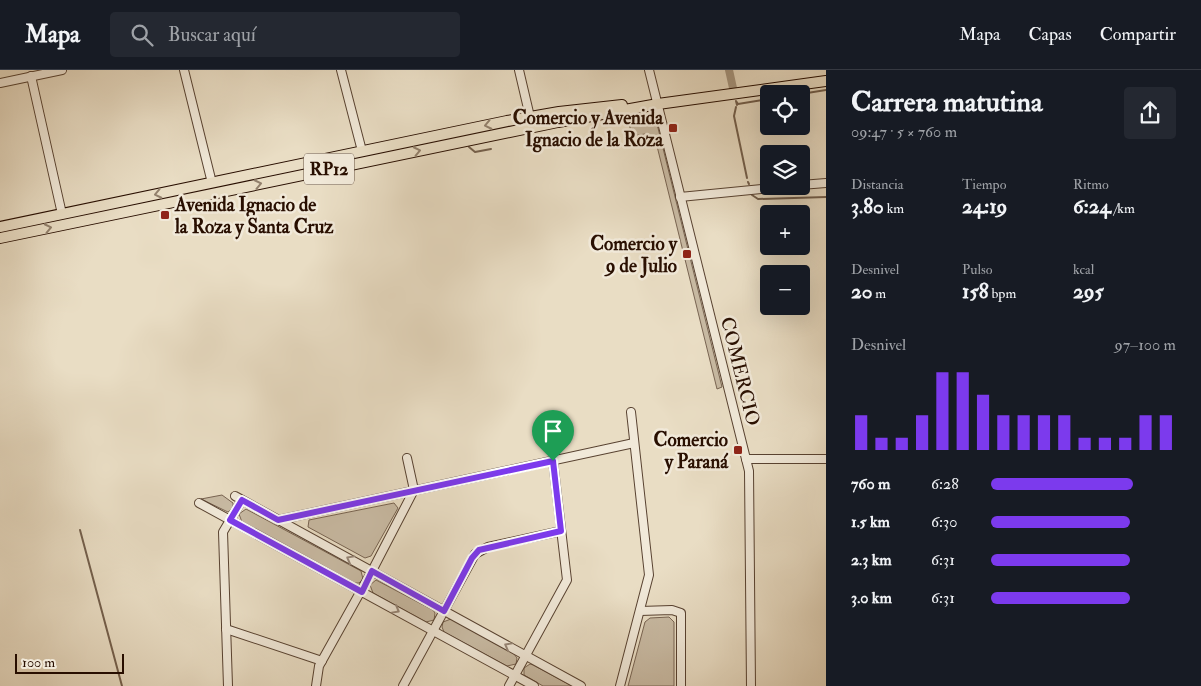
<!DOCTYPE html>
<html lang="es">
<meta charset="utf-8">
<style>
:root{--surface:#171b24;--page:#242831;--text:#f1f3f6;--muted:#9ea1a6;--line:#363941;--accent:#7c3aed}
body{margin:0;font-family:"IM FELL Double Pica",serif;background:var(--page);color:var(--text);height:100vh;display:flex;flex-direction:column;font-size:19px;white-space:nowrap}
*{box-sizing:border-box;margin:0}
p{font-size:16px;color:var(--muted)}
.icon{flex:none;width:28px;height:28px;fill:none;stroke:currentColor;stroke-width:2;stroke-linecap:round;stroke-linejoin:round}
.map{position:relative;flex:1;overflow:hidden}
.side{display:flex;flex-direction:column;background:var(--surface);width:375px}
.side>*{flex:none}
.fabs{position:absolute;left:760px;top:15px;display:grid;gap:10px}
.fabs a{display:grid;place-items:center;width:50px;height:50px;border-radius:5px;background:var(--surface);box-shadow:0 5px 20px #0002;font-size:25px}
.scale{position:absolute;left:15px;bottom:12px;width:109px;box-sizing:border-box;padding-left:5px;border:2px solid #280e00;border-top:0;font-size:14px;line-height:18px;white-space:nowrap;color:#280e00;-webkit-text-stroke:4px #f1e9d9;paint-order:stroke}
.pin{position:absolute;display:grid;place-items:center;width:42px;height:42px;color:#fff;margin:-51px -21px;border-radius:50% 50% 50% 0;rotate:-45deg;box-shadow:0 0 5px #0007}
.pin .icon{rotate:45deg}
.round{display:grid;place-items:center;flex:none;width:52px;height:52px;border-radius:5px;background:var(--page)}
.overview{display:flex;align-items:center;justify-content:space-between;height:85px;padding:0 25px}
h1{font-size:28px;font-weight:700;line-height:38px}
.metrics{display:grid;grid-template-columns:repeat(3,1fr);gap:8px;height:85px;padding:5px 25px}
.metrics div{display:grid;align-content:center}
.metrics b{font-size:21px;font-weight:700}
.metrics small{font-size:14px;font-weight:400}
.metrics p{font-size:14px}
.chart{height:140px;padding:10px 25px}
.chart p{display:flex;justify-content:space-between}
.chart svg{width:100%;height:90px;margin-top:5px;stroke:var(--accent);stroke-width:6}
ul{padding:0 25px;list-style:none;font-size:16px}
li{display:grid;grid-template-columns:80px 60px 1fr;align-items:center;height:38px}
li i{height:12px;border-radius:6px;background:var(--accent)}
header{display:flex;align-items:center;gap:30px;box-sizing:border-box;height:70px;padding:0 25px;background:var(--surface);border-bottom:1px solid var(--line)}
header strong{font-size:24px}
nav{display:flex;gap:28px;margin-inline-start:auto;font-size:18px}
.search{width:350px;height:45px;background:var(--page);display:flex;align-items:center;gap:12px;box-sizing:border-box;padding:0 18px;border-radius:5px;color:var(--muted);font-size:19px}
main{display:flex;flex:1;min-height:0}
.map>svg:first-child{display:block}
.green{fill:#c8baa3;stroke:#786452}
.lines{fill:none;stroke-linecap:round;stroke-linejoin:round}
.stream{stroke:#74604d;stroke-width:2}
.canal{stroke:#a79781;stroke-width:8}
.minor-casing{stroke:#584231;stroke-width:10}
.major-casing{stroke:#280e00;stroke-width:12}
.minor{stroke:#f1e9d9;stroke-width:8}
.major{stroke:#e9ddc4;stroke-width:10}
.oneway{stroke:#92806c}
.oneway2{stroke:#978677}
.route-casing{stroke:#fff;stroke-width:10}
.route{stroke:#7c3aed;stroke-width:6}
.poi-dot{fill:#8f2418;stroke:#f1e9d9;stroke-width:2}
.labels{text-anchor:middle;stroke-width:5;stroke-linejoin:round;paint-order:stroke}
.shield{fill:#f1e9d9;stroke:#645041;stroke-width:1}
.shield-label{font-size:18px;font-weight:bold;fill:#280e00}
.poi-label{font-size:19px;font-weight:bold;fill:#280e00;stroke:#f1e9d9;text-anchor:end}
.street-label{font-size:19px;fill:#280e00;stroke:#f1e9d9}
</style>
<header>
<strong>Mapa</strong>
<div class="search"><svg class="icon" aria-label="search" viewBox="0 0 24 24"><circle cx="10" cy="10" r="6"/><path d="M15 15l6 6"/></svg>Buscar aquí</div>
<nav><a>Mapa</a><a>Capas</a><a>Compartir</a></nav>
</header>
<main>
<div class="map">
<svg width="826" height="616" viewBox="0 0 826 616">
<rect width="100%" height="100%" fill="#e9ddc4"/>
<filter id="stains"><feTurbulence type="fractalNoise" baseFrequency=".004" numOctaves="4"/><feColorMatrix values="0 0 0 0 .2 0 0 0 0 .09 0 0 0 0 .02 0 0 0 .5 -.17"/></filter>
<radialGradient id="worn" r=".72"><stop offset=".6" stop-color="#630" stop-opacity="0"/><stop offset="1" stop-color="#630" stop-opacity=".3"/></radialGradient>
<g class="green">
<polygon points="644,46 654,51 658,58 722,317 717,319 655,68 645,64 632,66 628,49"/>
<polygon points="478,62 478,64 0,164 0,160"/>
<polygon points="222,425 233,433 233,438 228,442 201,429"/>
<polygon points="394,433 398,438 371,486 365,488 308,457 309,450"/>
<polygon points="246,439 361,501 363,509 359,513 354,513 242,452 239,444"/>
<polygon points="376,510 433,540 435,543 434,550 426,552 373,523 370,515"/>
<polygon points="669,547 674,552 674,616 628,616 645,552 650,548"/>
<polygon points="451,549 514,584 517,588 516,594 507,596 444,562 442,557 443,552"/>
<polygon points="530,594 533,595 572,616 543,616 524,605 524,598"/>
</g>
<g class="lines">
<g class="stream">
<polyline points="801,24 826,20"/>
<polyline points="737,35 736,31 738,34 769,29"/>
<polyline points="736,37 734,46 747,108"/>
<polyline points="469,77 475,82 491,79"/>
<polyline points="748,112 749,114"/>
<polyline points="752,125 758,129 826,127"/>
<polyline points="0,162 465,66"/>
<polyline points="80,460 122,616"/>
</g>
<polyline class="canal" points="729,0 733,18"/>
<g class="minor-casing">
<g id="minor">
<polyline points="184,0 212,113"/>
<polyline points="341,0 362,81"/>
<polyline points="519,0 530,47"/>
<polyline points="649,0 749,401 751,616"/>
<polyline points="31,6 62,144"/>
<polyline points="0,13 62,0"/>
<polyline points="801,115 826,113"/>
<polyline points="680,127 792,116"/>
<polyline points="746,389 826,389"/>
<polyline points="235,426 581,616"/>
<polyline points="199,433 534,616"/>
<polyline points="278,450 634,373"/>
<polyline points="640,541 672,540 681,543 681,616"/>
<polyline points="226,559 322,591"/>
<polyline points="228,616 223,462 242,430"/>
<polyline points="316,616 319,596 372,501 414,420 407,388"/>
<polyline points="403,616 475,484 488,477 561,461"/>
<polyline points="509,616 567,510 553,391"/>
<polyline points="620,616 649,505 631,342"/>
</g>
</g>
<g class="major-casing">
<g id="major">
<polyline points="0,157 507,51 559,42 622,35"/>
<polyline points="0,168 558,52 658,34 826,11"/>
</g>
</g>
<use href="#minor" class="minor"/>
<use href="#major" class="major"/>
</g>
<defs><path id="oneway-chevron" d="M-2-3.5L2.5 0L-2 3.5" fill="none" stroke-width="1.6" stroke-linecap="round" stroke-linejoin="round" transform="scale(1.25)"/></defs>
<g class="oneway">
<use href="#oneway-chevron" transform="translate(488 55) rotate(168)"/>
<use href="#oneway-chevron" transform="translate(417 81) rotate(-12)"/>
<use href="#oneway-chevron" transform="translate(258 114) rotate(-12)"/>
<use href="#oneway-chevron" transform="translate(158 124) rotate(168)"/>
<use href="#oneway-chevron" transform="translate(48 158) rotate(-12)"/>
</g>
<g class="oneway2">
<use href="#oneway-chevron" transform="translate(350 489) rotate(-151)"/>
<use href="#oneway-chevron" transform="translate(396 540) rotate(29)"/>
<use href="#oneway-chevron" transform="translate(508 576) rotate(-151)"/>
</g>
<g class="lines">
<g class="route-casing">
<polygon id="route" points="553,391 561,461 479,480 472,488 444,541 372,501 362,522 230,450 242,430 278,450"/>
</g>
<use href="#route" class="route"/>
</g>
<g class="poi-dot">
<rect x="668" y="53" width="10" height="10" rx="2.5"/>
<rect x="160" y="140" width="10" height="10" rx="2.5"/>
<rect x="682" y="179" width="10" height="10" rx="2.5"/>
<rect x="733" y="375" width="10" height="10" rx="2.5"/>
</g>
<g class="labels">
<rect class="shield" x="304" y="83.5" width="50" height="31" rx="4"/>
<g class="shield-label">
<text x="329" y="105">RP12</text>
</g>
<g class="poi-label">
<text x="663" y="54">Comercio y Avenida<tspan x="663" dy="22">Ignacio de la Roza</tspan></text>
<text x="175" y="141" text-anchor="start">Avenida Ignacio de<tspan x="175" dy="22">la Roza y Santa Cruz</tspan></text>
<text x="677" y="180">Comercio y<tspan x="677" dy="22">9 de Julio</tspan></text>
<text x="728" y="376">Comercio<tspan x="728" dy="22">y Paraná</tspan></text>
</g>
<g class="street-label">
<text transform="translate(741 301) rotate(76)" y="7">COMERCIO</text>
</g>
</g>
<rect width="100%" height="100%" filter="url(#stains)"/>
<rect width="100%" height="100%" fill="url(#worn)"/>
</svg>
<div class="fabs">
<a><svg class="icon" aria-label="locate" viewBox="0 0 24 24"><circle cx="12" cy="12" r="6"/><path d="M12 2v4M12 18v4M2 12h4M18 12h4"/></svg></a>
<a><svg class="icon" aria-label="layers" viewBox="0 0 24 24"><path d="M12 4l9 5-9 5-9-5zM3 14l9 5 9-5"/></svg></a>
<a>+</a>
<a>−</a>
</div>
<div class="scale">100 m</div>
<div class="pin" style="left:553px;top:391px;background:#1e9e55"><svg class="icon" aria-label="arrive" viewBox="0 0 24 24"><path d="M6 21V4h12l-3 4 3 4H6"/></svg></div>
</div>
<section class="side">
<div class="overview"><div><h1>Carrera matutina</h1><p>09:47 · 5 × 760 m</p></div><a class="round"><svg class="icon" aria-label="share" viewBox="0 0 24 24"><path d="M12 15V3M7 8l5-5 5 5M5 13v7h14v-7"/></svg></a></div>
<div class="metrics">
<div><p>Distancia</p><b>3.80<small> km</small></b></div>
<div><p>Tiempo</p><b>24:19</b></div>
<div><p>Ritmo</p><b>6:24<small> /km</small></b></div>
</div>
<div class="metrics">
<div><p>Desnivel</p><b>20<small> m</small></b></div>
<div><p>Pulso</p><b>158<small> bpm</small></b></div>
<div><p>kcal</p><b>295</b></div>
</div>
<div class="chart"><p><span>Desnivel</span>97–100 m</p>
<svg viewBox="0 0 160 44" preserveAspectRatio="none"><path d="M5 44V27M15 44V38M25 44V38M35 44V27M45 44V6M55 44V6M65 44V17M75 44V27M85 44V27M95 44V27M105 44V27M115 44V38M125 44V38M135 44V38M145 44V27M155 44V27"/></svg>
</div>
<ul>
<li><b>760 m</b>6:28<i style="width:77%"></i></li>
<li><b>1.5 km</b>6:30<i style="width:75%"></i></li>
<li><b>2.3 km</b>6:31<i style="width:75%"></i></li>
<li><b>3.0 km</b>6:31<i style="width:75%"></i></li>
</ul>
</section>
</main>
